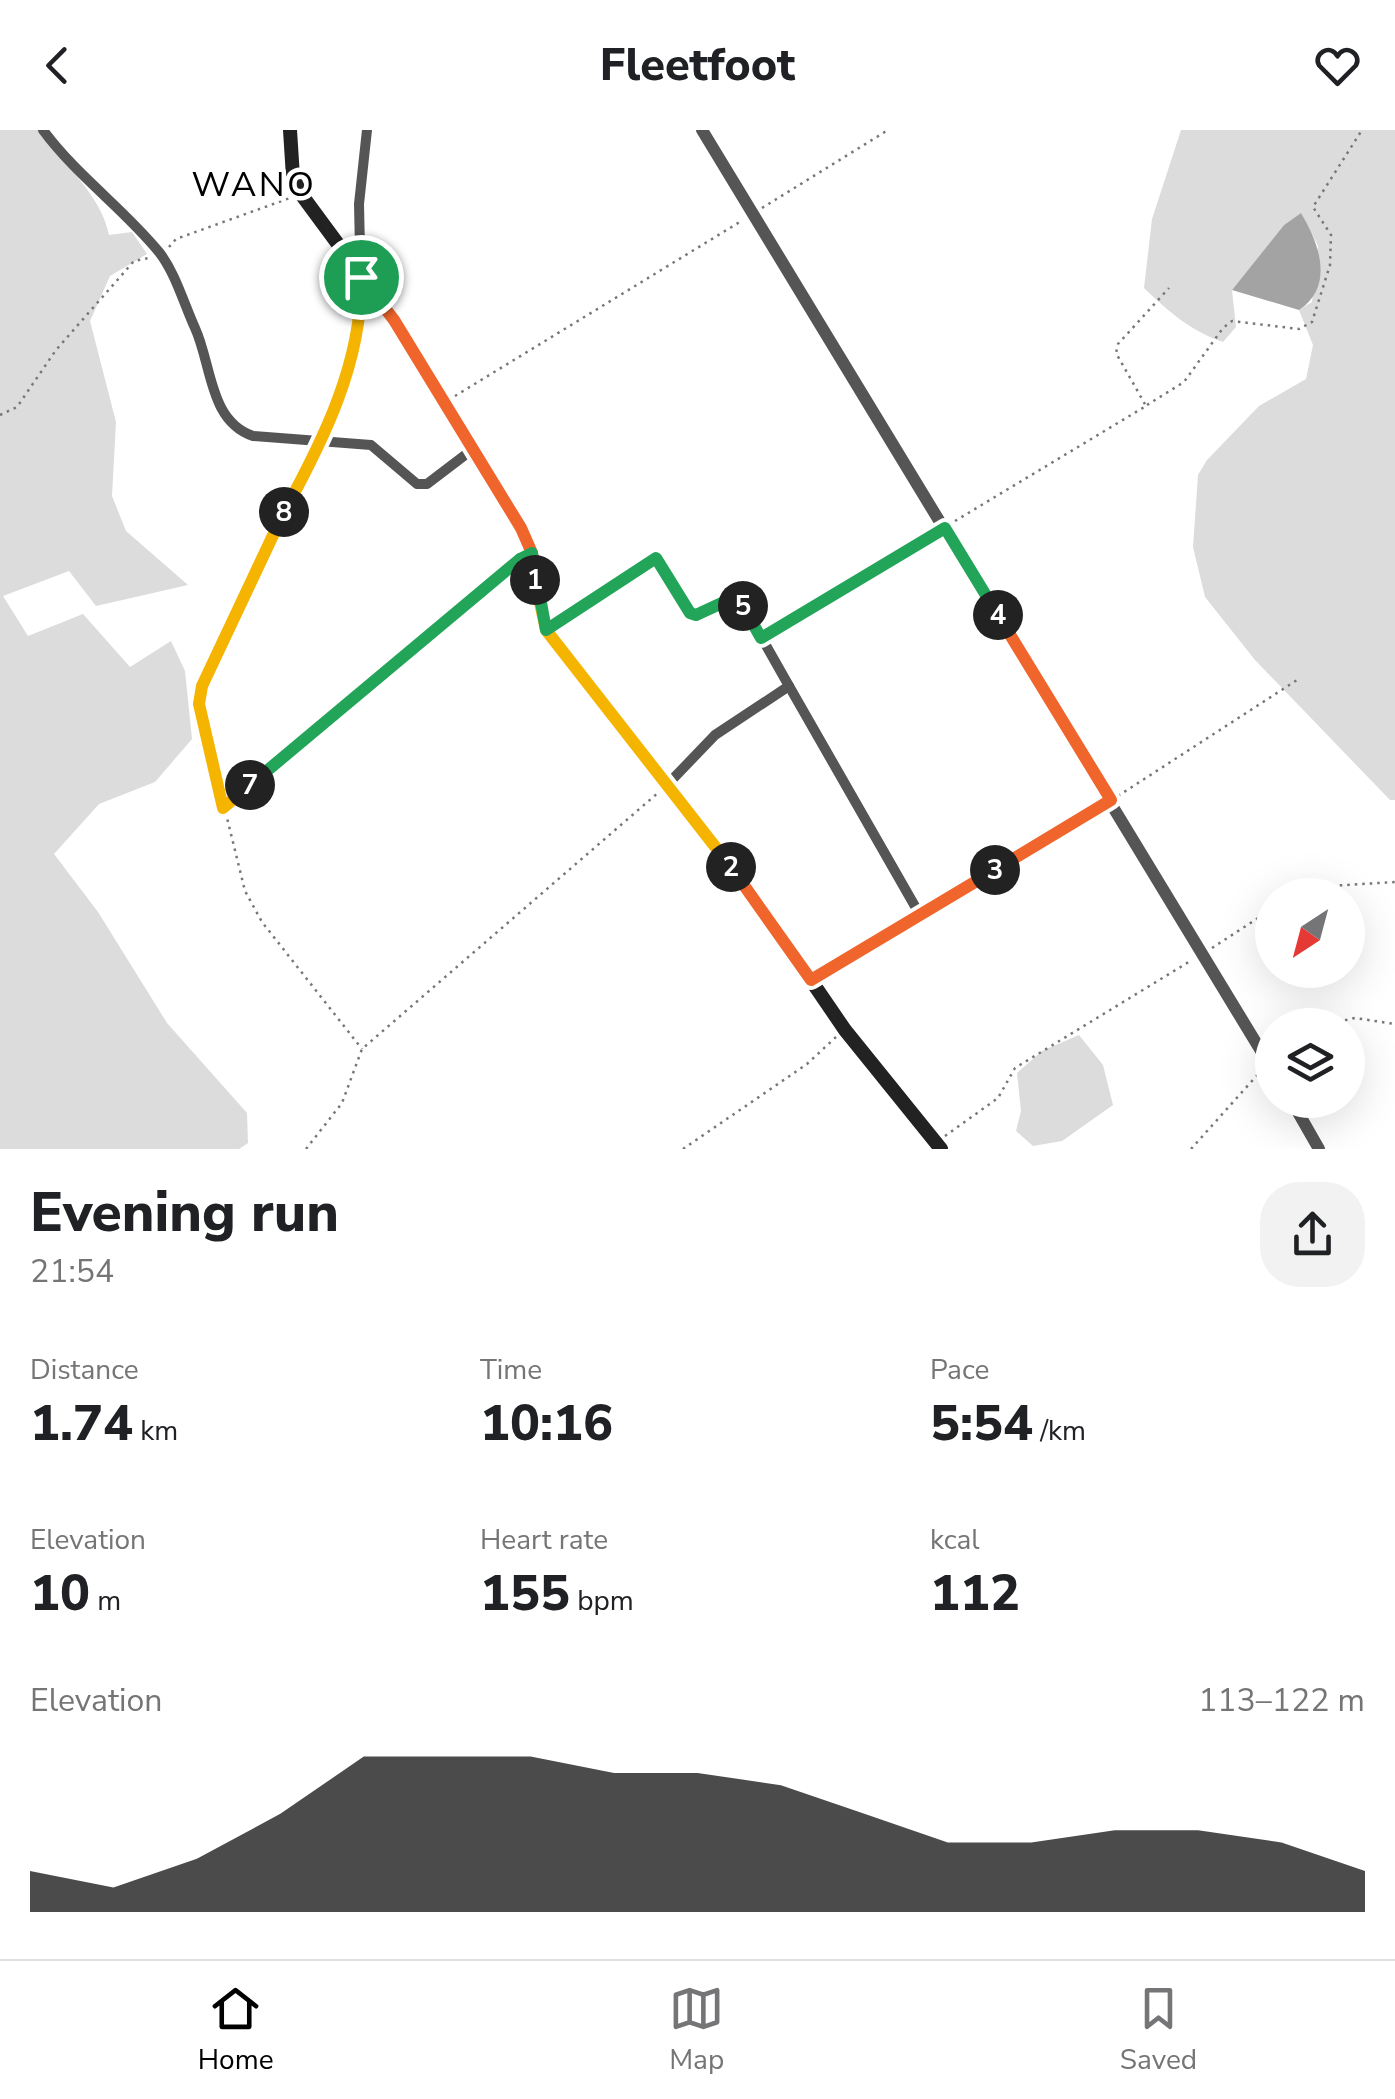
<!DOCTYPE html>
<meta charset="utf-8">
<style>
:root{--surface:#fff;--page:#f2f2f2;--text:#202124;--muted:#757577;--line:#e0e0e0;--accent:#000}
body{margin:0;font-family:"Nunito Sans",sans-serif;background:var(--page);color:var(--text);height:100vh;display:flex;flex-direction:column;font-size:38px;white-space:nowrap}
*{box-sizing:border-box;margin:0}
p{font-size:32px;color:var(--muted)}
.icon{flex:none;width:55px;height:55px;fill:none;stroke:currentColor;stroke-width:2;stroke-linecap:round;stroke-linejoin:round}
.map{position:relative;height:1019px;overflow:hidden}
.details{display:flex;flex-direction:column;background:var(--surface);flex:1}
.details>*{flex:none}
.needle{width:65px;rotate:216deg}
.fabs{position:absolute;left:1255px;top:748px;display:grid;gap:20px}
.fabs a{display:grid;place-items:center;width:110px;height:110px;border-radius:50%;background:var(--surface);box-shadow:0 10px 40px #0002;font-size:50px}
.pin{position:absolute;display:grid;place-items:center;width:85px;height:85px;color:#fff;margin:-42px;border:5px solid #fff;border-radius:50%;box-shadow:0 2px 10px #0007}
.km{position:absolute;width:50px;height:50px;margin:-25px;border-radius:50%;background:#222;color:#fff;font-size:28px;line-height:50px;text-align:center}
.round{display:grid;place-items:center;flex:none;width:105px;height:105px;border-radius:40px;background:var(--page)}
.summary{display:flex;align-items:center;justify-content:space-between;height:170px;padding:0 30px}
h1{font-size:55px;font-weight:800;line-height:75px}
.metrics{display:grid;grid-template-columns:repeat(3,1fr);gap:15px;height:170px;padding:10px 30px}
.metrics div{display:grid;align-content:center}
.metrics b{font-size:50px;font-weight:800}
.metrics small{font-size:28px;font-weight:400}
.metrics p{font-size:28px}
.chart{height:280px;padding:20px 30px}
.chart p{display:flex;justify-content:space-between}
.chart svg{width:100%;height:180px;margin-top:10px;fill:var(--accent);opacity:.7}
header{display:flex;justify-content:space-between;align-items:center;height:130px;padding:0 30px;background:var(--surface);font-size:45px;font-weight:800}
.tab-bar{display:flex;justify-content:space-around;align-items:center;height:140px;border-top:2px solid var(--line);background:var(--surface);font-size:28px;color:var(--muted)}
.tab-bar a{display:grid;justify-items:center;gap:5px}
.tab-bar .selected{color:var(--accent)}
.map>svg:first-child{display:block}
.green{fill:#dcdcdc}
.water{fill:#a3a3a3}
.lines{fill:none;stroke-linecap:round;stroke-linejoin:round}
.path{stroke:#777;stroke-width:2.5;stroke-dasharray:2.5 5;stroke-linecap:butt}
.minor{stroke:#555;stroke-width:10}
.tertiary{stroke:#555;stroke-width:12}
.secondary{stroke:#222;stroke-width:14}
.split-1-casing{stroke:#fff;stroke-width:20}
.split-2-casing{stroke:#fff;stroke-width:20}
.split-3-casing{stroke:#fff;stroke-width:20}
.split-4-casing{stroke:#fff;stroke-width:20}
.split-5-casing{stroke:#fff;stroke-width:20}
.split-6-casing{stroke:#fff;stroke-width:20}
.split-7-casing{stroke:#fff;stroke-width:20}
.split-8-casing{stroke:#fff;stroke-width:20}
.split-9-casing{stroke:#fff;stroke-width:20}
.split-1{stroke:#f0652b;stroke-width:12}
.split-2{stroke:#f5b400;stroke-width:12}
.split-3{stroke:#f0652b;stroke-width:12}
.split-4{stroke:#f0652b;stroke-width:12}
.split-5{stroke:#22a559;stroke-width:12}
.split-6{stroke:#22a559;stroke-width:12}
.split-7{stroke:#22a559;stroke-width:12}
.split-8{stroke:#f5b400;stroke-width:12}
.split-9{stroke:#f5b400;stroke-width:12}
.labels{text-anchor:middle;stroke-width:9;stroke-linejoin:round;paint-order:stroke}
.quarter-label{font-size:35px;letter-spacing:2.5px;fill:#000;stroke:#fff}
</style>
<header><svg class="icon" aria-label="back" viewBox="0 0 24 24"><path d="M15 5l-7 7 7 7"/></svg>Fleetfoot<svg class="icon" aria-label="heart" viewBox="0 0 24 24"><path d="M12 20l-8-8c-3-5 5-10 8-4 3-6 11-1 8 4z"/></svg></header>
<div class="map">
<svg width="1395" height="1019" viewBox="0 0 1395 1019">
<rect width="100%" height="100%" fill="#fff"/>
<g class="green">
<path d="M0 0H40C63 35 101 64 109 105L132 102 147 124 110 146 90 191 116 292 112 366 126 401 188 455 96 476 69 441 3 466 28 506 83 484 130 537 171 511 185 541 192 609 155 652 99 674 54 724 98 782 167 893 247 983 248 1013 239 1019H0Z"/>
<path d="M1181 0H1395V670H1390L1255 530 1205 467 1193 417 1198 345 1207 330 1259 276 1306 249 1313 215 1299 180 1312 172 1318 116 1301 83 1284 95 1232 160 1236 197 1223 212C1191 201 1169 182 1144 158L1152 89Z"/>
<polygon points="1079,905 1103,935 1113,975 1062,1011 1033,1016 1016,1001 1021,981 1017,943 1042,921"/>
</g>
<path class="water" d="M1301 83C1319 113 1335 156 1299 180L1232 160 1284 95Z"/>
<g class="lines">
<g class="path">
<polyline points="762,78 888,0"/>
<polyline points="169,117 176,109 290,68"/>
<polyline points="455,266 743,90"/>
<polyline points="1147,275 1184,252 1223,198 1232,191 1299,199 1312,192 1330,135 1331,105 1313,77 1362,0"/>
<polyline points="0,285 17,277 56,220 134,131 149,128"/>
<polyline points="316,322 262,425 202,556 199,574 245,761 262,792 362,919"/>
<polyline points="955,391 1146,276 1116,223 1118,214 1169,158"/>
<polyline points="662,437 695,485 737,466 741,472"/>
<polyline points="771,501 931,405"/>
<polyline points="1118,666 1297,550"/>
<polyline points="224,677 520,428"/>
<polyline points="1296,765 1329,756 1395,752"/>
<polyline points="930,779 1098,677"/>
<polyline points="1212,818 1272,779"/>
<polyline points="1323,895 1355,888 1395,894"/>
<polyline points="945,1006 998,968 1015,938 1192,830"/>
<polyline points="306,1019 342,973 362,919 659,662"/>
<polyline points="683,1019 807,934 836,907"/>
<polyline points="1191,1019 1260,942"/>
</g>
<g class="minor">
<path d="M43 0C77 46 123 78 159 122 175 142 184 174 195 198 212 235 209 291 253 306L371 315 417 354H427L473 319"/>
<polyline points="322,311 347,240 361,165 359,74 367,0"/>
<polyline points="546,500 655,428"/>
<polyline points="789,556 920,785 811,850"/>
<polyline points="667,655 715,605 789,556 747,482"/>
</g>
<g class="tertiary">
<polyline points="702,0 1272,939"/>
<polyline points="1291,970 1319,1019"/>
</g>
<polyline class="secondary" points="290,0 293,47 301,64 394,190 521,398 532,423 546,500 752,764 845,900 941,1019"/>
</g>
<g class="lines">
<g class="split-1-casing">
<polyline id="split-1" points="361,147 394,190 521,398 532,423 535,450"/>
</g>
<g class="split-2-casing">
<polyline id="split-2" points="535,450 546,500 731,737"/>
</g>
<g class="split-3-casing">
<polyline id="split-3" points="731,737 811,850 995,740"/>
</g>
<g class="split-4-casing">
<polyline id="split-4" points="995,740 1111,670 998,485"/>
</g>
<g class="split-5-casing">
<polyline id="split-5" points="743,476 761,508 945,398 998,485"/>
</g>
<g class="split-6-casing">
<polyline id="split-6" points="520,429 532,423 546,500 656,428 690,483 696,485 737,466 743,476"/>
</g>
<g class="split-7-casing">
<polyline id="split-7" points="250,655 520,429"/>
</g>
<g class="split-8-casing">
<polyline id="split-8" points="250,655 223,678 199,574 202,556 284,382"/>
</g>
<g class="split-9-casing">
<path id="split-9" d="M284 382C323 311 363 231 361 147"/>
</g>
<use href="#split-1" class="split-1"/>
<use href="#split-2" class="split-2"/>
<use href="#split-3" class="split-3"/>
<use href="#split-4" class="split-4"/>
<use href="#split-5" class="split-5"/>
<use href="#split-6" class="split-6"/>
<use href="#split-7" class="split-7"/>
<use href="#split-8" class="split-8"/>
<use href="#split-9" class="split-9"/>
</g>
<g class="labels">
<g class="quarter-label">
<text x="254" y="66">WANO</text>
</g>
</g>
</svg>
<div class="fabs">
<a><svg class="needle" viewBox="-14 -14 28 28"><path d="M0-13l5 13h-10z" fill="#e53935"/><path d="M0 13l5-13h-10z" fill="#757577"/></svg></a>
<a><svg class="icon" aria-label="layers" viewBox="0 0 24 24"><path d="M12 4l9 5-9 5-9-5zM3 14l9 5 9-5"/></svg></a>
</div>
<div class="pin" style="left:361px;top:147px;background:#1e9e55"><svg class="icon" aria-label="arrive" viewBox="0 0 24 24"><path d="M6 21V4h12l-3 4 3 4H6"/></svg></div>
<b class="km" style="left:535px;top:450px">1</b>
<b class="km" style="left:731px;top:737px">2</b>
<b class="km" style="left:995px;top:740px">3</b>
<b class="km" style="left:998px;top:485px">4</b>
<b class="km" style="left:743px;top:476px">5</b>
<b class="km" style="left:250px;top:655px">7</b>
<b class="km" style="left:284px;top:382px">8</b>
</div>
<section class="details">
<div class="summary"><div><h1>Evening run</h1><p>21:54</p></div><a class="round"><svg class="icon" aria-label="share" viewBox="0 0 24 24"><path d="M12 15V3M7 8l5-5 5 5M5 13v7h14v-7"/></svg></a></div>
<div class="metrics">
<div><p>Distance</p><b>1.74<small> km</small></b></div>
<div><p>Time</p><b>10:16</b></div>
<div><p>Pace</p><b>5:54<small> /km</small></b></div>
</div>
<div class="metrics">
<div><p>Elevation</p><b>10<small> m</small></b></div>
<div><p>Heart rate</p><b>155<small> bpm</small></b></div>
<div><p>kcal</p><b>112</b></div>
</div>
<div class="chart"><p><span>Elevation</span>113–122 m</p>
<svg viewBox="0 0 160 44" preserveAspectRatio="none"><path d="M0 44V34L10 38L20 31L30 20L40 6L50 6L60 6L70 10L80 10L90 13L100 20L110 27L120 27L130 24L140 24L150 27L160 34V44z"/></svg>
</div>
</section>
<nav class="tab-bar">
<a class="selected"><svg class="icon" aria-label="home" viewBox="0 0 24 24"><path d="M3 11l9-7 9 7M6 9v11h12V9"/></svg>Home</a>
<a><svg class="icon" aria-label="map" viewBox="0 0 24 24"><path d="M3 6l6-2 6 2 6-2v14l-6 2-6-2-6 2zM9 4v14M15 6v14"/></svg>Map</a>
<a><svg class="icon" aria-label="saved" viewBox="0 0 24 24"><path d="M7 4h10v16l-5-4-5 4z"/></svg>Saved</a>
</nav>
